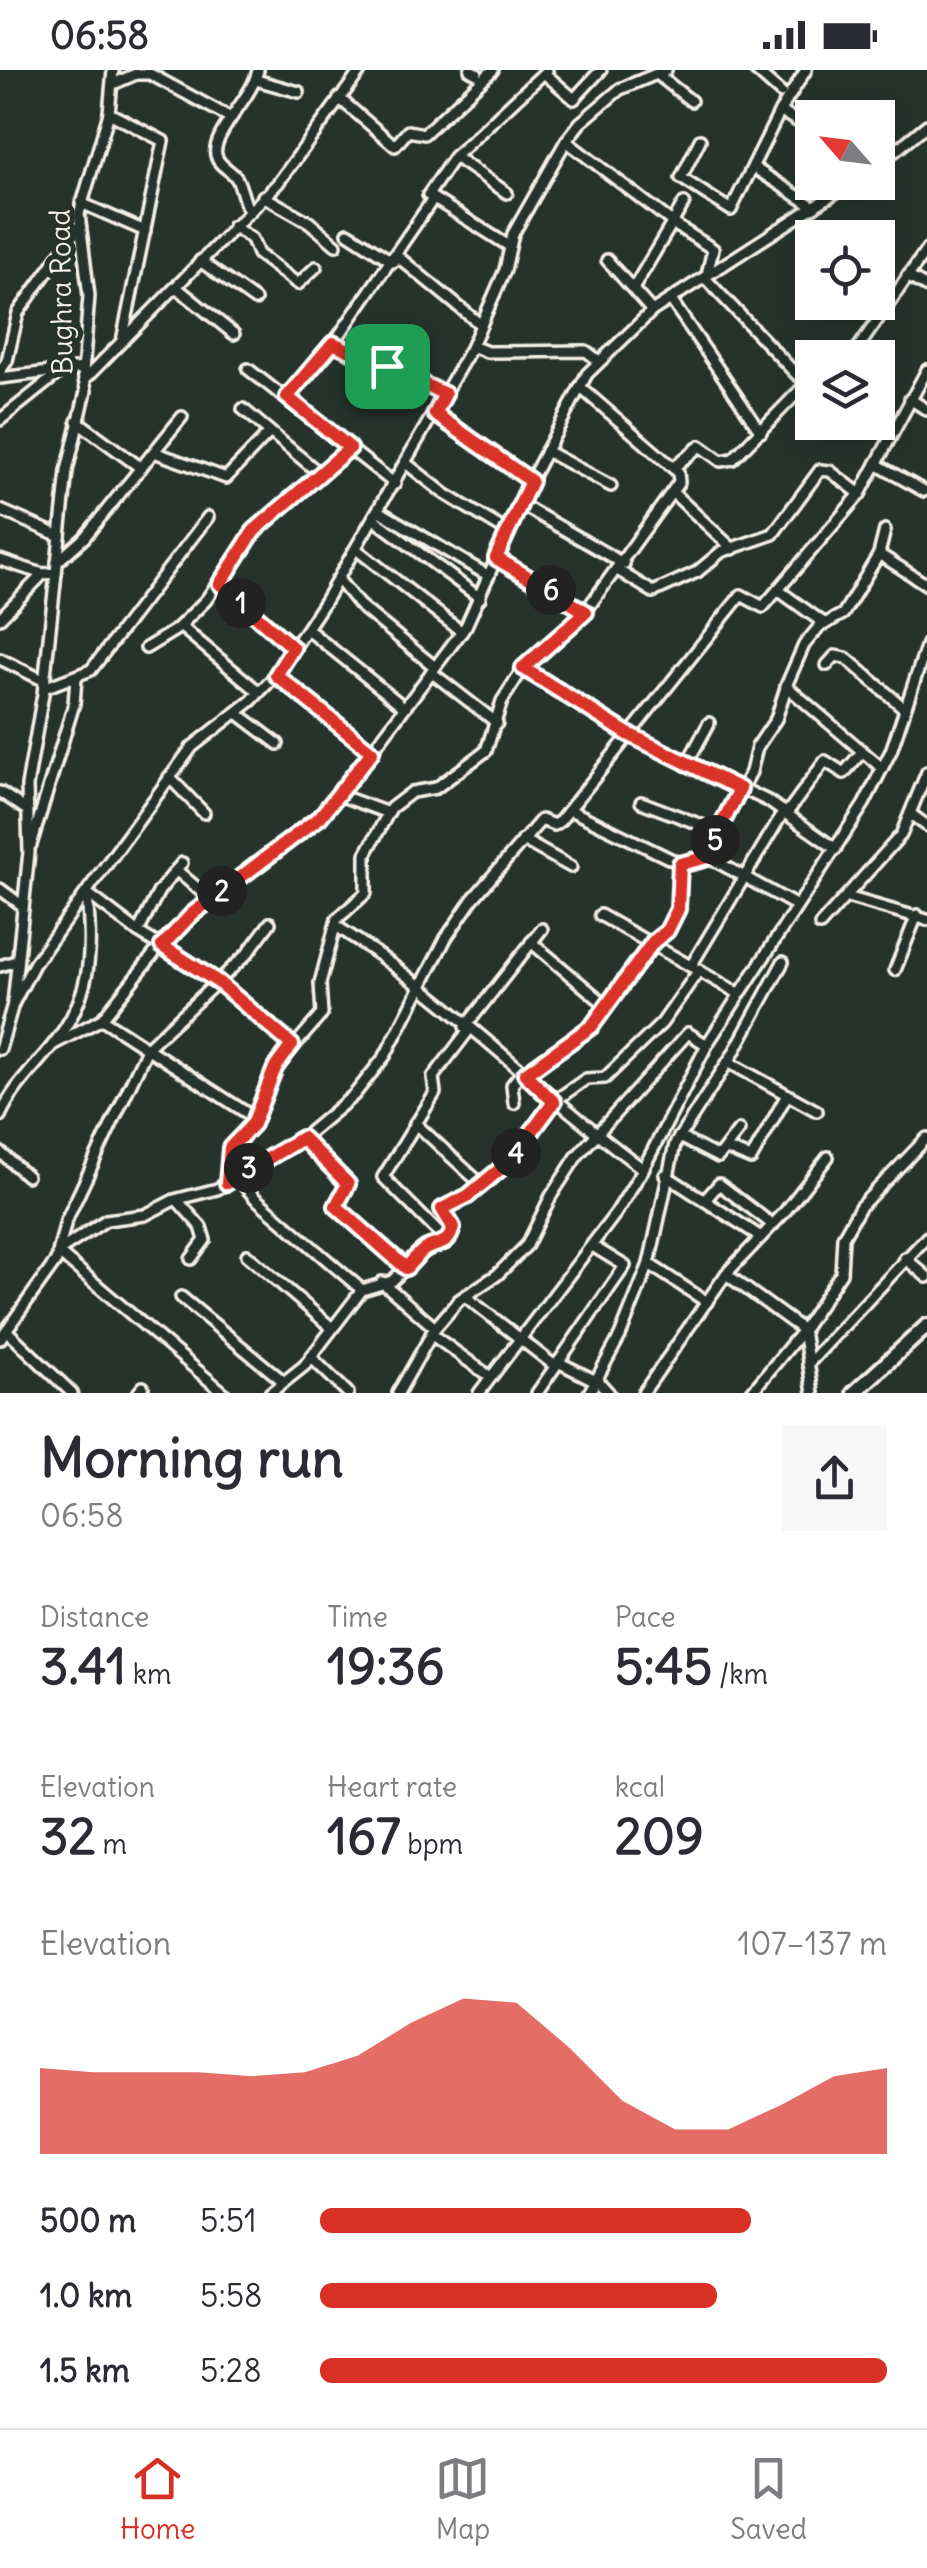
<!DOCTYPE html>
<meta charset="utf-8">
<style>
:root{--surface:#fff;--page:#f7f7f7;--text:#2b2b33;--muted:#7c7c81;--line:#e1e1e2;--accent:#d93025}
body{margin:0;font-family:Delius,sans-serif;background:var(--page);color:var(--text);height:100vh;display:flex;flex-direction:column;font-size:38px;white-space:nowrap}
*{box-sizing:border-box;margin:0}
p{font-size:32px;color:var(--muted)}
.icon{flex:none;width:55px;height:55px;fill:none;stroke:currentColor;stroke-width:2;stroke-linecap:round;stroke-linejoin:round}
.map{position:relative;height:1323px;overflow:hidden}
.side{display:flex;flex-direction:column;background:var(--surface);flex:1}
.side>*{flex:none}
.needle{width:65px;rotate:298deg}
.tools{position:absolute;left:795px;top:30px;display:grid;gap:20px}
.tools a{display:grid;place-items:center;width:100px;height:100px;border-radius:0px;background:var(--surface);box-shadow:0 5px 25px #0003;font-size:50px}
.pin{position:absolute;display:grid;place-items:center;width:85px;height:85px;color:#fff;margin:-42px;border-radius:20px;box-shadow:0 5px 15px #0006}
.km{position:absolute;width:50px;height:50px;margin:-25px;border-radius:50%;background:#222;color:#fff;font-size:28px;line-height:50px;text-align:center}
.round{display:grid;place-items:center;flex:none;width:105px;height:105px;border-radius:0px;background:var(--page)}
.overview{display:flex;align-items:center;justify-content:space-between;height:170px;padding:0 40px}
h1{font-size:55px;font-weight:700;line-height:75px}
.metrics{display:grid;grid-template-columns:repeat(3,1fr);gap:15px;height:170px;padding:10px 40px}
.metrics div{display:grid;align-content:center}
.metrics b{font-size:50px;font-weight:700}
.metrics small{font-size:28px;font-weight:400}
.metrics p{font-size:28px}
.chart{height:280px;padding:20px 40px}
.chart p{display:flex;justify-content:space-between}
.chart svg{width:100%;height:180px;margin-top:10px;fill:var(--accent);opacity:.7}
ul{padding:0 40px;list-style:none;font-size:32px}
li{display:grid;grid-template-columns:160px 120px 1fr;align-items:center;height:75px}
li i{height:25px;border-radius:12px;background:var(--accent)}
.status{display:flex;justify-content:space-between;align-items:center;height:70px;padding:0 50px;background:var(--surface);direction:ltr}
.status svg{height:28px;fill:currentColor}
.tab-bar{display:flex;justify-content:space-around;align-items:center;height:140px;border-top:2px solid var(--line);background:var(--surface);font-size:28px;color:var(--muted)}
.tab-bar a{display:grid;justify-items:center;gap:5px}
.tab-bar .current{color:var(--accent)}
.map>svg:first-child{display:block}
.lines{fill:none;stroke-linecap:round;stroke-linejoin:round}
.minor-casing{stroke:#f4f1e8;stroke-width:16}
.highway-casing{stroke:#f4f1e8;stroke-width:20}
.minor{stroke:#26332d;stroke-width:9}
.highway{stroke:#26332d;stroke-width:12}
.route-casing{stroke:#fff;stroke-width:20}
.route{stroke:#d93025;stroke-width:12}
.labels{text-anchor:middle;stroke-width:10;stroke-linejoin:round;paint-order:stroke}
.street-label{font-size:28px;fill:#f4f1e8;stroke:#26332d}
</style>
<div class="status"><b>06:58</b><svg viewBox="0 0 49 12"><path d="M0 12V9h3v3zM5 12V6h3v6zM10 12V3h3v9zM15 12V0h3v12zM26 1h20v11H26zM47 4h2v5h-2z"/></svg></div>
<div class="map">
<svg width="927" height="1323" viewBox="0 0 927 1323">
<rect width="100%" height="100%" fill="#26332d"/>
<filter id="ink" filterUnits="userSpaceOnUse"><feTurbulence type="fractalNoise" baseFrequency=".01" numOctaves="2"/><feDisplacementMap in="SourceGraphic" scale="20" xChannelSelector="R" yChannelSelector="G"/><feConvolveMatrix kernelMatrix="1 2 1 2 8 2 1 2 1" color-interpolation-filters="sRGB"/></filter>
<g filter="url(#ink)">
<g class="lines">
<g class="minor-casing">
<g id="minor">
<polyline points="470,0 477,4"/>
<polyline points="755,0 781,23"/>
<polyline points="544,3 574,29 601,0"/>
<polyline points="657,4 691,31"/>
<polyline points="256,10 299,22"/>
<polyline points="113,14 136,4 150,4 231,48"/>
<polyline points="339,28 395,76 408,61 424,64 493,0"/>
<polyline points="780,41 812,60"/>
<polyline points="109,43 163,71 122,271"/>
<polyline points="700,70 681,108 731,140 780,41 806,0"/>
<polyline points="566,71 672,152"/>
<polyline points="455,87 507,123"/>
<polyline points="878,95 927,55"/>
<polyline points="753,97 814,137"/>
<polyline points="263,126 309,152 336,175"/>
<polyline points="81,133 145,161"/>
<path d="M248 139C243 130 242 119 237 109 232 100 218 96 216 85 211 64 253 27 258 0"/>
<polyline points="672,153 713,179 706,209 796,304 808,312 812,309"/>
<polyline points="233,156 252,169 258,184 298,214 316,197"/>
<polyline points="348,163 393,192"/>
<polyline points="509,176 428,125 454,87 547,0"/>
<polyline points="397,186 481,255"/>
<polyline points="607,190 652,241"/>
<polyline points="200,191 255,230"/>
<polyline points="907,206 927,217"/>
<polyline points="176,217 234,264"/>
<polyline points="633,219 684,133"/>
<polyline points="671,230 761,362"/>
<polyline points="333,273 445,325"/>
<polyline points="472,276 487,282 586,281 599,291"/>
<polyline points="851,288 927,179"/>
<polyline points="248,299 395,414"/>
<polyline points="0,301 7,291 18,243 79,157"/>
<polyline points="0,308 83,298"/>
<polyline points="84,310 278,113 361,0"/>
<polyline points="287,327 338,267 433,129"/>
<polyline points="910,329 927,340"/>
<polyline points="243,339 319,403"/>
<polyline points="878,343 894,357"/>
<polyline points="435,344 531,411"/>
<polyline points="0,350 60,302"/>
<polyline points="77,351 141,398"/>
<polyline points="546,381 611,416"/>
<polyline points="154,382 226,408 270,362"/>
<polyline points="407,394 445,424 508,462"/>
<polyline points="876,394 924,421"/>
<polyline points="673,398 700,376 721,391 733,389 808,312"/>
<polyline points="672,422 733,479"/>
<polyline points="520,434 624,494"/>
<polyline points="0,440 60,466"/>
<polyline points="379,441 489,506"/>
<polyline points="374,449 480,528"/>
<polyline points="356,479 462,562"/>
<polyline points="879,484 885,460"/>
<polyline points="497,489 585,542"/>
<polyline points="0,490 43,504"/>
<polyline points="57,492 84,468 182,347"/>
<polyline points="619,501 653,522 697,502 721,482 773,464 820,400 830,401 860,424"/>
<polyline points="338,509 359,535 435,597"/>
<polyline points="219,514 293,578"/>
<polyline points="778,520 825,554"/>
<polyline points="0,548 43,504 56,503"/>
<polyline points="180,556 259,622"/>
<polyline points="307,559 404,637"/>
<polyline points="146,578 177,559 206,530 254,461 350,378"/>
<polyline points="0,589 45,611"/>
<polyline points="827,595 835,586 846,588 904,638"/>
<polyline points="523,598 628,664 768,731 836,779"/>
<polyline points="431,602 497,653"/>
<polyline points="276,605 372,681"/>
<polyline points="44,618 91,600 208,447"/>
<polyline points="237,643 278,674"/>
<polyline points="686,695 709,653"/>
<polyline points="882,698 786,616 804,575 819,557 843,544 879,484 927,515"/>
<polyline points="169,707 204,743"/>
<polyline points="0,722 27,740"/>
<polyline points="339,725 388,743"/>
<polyline points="641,732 720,762"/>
<polyline points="570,740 685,796 712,789 797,836"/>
<polyline points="787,743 825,691 844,703 861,683"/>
<polyline points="912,745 927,756"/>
<polyline points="523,770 571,797"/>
<polyline points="31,775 74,634 76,608"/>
<polyline points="704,788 751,702 757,677 776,649 786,618"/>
<polyline points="176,800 211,830"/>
<polyline points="0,819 23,836"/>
<polyline points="87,823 138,862 219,912 292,975"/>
<polyline points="847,827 927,850"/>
<polyline points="600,845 738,923"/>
<polyline points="820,855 901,765 927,702"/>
<path d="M336 856C446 926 538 1022 643 1099"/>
<polyline points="138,862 159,821 182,793"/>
<polyline points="531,872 606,935"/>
<polyline points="0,896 16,891"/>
<polyline points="691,896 784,741"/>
<polyline points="895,900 917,845"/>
<polyline points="13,934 34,894 192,677 251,631 276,605 325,531 471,278 505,200 513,164 566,71 580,53 620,19 666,0"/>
<polyline points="102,949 253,1047"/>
<polyline points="465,957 542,859"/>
<polyline points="54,974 102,949 169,865 330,737 466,556 532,408 587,304 652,241 852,112"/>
<polyline points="0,979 13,934 29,782 27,716 43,624 67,401 86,321 83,302 89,226 79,144 109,43 113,0"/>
<polyline points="728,992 817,1041"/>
<polyline points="525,1004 592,956 653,872 667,861 678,839 680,794"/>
<polyline points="514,1033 512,1015 522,1002"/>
<path d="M0 1046C12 1019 32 1000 51 977 93 926 92 885 87 823"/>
<polyline points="415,1053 482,1115"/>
<polyline points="679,1067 718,1087 739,1060"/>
<polyline points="302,1068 348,1114 336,1136 406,1198"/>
<polyline points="727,1079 751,1089 787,1025"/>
<polyline points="0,1082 27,1106"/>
<polyline points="665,1105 761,1167"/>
<polyline points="236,1106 255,1128 362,1220"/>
<polyline points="227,1113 230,1078 253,1055 275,998 322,944 320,913 337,849 366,823 366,784 391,738 412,722 436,718 486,681 502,631 520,603 585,542 679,412 678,402 580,317"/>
<polyline points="177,1130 201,1157 205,1170 191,1189"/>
<polyline points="705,1130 719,1114 773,1155"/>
<polyline points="447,1171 383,1107 435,1023 433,1007 469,960"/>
<polyline points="59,1181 106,1150 145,1145 174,1130 217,1119 298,1072 354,1025 385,986 446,868 472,830 541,750 554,755 560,751 741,525 763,537 860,424 927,300"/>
<polyline points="59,1183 224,1323"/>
<polyline points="247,1185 331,1257"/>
<polyline points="905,1188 927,1207"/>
<polyline points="649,1194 707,1232"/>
<polyline points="726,1204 803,1260 813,1323"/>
<polyline points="382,1212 435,1258"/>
<polyline points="465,1226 555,1296"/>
<polyline points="181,1227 283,1311"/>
<polyline points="7,1261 72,1323"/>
<polyline points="431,1264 489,1306"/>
<polyline points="0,1269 56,1191 66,1151 148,977 247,884 270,853"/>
<polyline points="311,1287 348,1323"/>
<polyline points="558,1292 600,1313 609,1323"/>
<polyline points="808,1294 927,1167"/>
<polyline points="138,1323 143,1317"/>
<polyline points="270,1323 304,1296 362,1220 392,1211 425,1179 446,1173 453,1157 442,1139 467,1126 511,1091 550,1034 586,1009 605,1008 662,953 699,900"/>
<polyline points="398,1323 435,1258 459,1230 497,1205 527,1175 551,1126 577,1086 688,963 707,975"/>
<polyline points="479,1323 616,1143 642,1101 708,973 864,734 891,681 927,574"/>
<polyline points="537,1323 625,1196 594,1177"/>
<polyline points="589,1323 620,1266 649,1194 675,1074 733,984 783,892"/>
<polyline points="643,1323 726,1204 783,1144 828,1087"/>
<polyline points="751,1323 803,1260 841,1203 843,1167 860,1137 927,1068"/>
</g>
</g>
<g class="highway-casing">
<polyline id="highway" points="854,1323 927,1256"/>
</g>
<use href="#minor" class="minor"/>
<use href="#highway" class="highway"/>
</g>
</g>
<g class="lines" filter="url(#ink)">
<g class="route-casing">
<path id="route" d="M333 273 445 324 435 344 531 411 496 488 586 542 523 598 628 664 740 719 704 788 680 794 678 839 667 861 653 872 592 956 525 1004 554 1032 511 1090 468 1126 442 1139 453 1157C449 1175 441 1172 427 1178 419 1182 412 1192 406 1198L336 1136 348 1114 302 1068 227 1113 230 1078 253 1054 275 998 292 975 218 912 162 876 192 844 320 747 372 682 276 605 293 578 220 514 254 461 350 378 287 327Z"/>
</g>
<use href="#route" class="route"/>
</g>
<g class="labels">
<g class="street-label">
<text transform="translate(61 222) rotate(-91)" y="10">Bughra Road</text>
</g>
</g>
</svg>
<div class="tools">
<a><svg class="needle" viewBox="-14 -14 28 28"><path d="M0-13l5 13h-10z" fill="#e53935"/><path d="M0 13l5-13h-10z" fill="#7c7c81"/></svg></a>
<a><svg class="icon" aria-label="locate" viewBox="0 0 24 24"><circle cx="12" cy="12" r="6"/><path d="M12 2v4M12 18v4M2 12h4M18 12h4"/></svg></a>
<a><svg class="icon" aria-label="layers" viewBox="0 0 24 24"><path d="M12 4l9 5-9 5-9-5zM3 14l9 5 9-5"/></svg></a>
</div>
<div class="pin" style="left:387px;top:296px;background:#1e9e55"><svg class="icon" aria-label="arrive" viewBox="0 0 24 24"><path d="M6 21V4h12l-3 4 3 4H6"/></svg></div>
<b class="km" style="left:241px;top:533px">1</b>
<b class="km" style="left:222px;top:821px">2</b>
<b class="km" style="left:249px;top:1098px">3</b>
<b class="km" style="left:516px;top:1083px">4</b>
<b class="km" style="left:715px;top:770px">5</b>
<b class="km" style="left:551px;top:520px">6</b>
</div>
<section class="side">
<div class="overview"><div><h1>Morning run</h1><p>06:58</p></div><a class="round"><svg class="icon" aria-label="share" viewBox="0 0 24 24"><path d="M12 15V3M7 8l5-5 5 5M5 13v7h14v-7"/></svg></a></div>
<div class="metrics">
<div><p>Distance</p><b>3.41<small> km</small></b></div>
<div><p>Time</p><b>19:36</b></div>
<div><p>Pace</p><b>5:45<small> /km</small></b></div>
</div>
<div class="metrics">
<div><p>Elevation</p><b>32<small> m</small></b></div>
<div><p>Heart rate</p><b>167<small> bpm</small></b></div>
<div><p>kcal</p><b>209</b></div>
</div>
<div class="chart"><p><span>Elevation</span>107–137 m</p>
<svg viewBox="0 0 160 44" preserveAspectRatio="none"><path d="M0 44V23L10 24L20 24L30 24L40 25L50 24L60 20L70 12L80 6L90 7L100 18L110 31L120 38L130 38L140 32L150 25L160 23V44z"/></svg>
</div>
<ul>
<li><b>500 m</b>5:51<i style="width:76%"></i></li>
<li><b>1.0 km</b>5:58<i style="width:70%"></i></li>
<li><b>1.5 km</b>5:28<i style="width:100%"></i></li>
</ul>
</section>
<nav class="tab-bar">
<a class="current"><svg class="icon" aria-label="home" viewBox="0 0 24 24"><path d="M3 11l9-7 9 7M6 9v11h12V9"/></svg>Home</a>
<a><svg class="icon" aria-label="map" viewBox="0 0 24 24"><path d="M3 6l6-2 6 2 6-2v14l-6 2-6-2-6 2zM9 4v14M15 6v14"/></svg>Map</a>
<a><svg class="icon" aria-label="saved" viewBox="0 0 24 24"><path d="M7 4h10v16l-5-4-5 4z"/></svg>Saved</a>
</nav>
